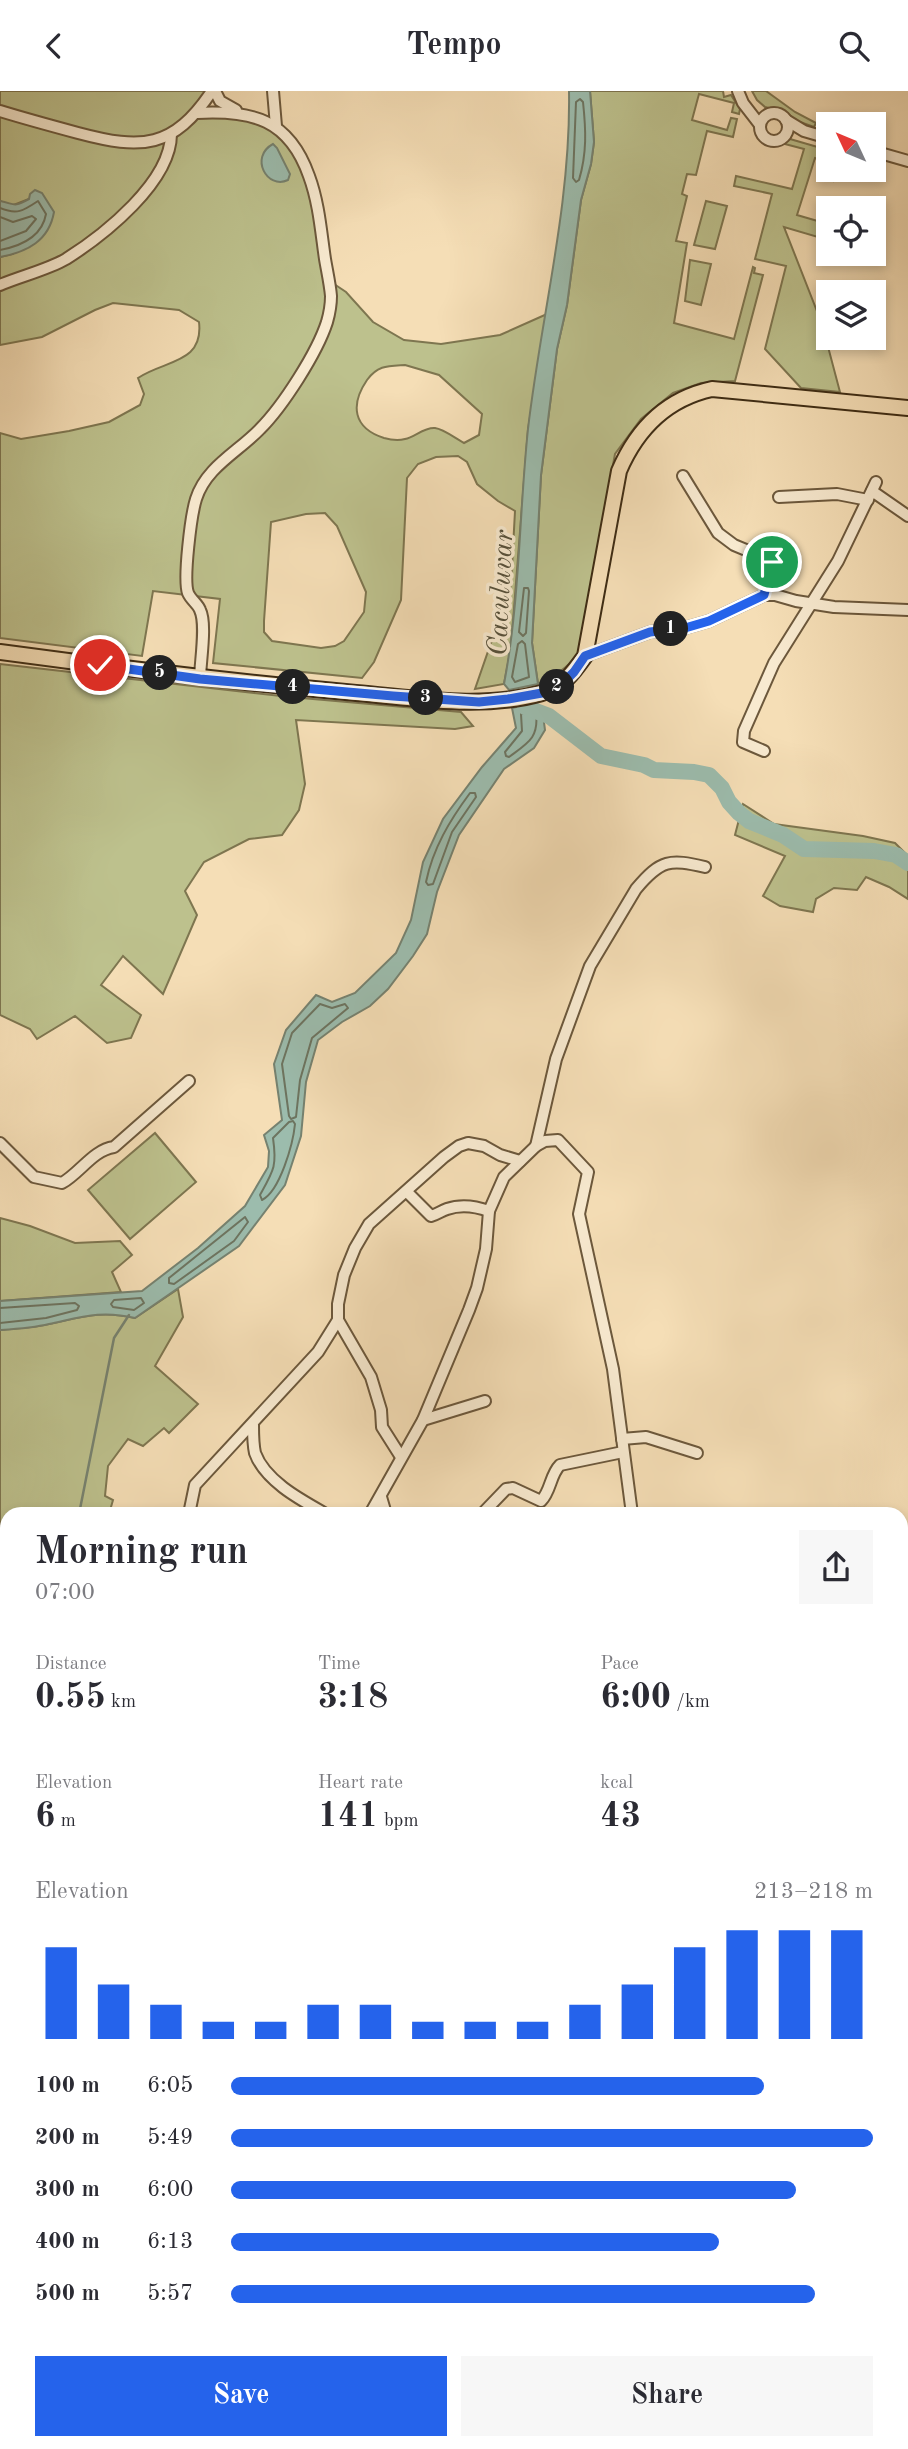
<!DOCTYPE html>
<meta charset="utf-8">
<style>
:root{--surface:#fff;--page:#f7f7f7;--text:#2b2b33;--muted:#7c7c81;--accent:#2563eb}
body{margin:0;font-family:"Old Standard TT",serif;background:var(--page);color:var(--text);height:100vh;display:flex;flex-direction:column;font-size:26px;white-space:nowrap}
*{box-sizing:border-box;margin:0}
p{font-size:23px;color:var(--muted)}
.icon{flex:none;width:38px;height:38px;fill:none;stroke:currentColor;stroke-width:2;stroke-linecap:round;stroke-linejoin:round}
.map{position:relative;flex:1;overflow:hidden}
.panel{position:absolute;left:0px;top:1416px;width:908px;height:943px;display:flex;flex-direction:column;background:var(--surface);border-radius:21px 21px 0 0;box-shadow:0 4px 10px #0003}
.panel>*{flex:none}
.needle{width:46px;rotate:314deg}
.fabs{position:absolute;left:816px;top:21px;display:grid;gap:14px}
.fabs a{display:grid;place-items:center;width:70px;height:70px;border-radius:0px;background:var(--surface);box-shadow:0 4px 10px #0003;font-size:35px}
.pin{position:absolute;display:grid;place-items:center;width:60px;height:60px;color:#fff;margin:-30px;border:4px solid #fff;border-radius:50%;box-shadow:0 2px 7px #0007}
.km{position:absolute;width:35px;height:35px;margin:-18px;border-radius:50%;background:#222;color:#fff;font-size:19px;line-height:35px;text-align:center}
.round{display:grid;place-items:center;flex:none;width:74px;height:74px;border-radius:0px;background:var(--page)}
.head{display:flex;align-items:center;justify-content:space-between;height:119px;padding:0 35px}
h1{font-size:38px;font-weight:600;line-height:52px}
.stats{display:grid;grid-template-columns:repeat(3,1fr);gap:10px;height:119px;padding:7px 35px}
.stats div{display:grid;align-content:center}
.stats b{font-size:35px;font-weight:600}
.stats small{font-size:19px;font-weight:400}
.stats p{font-size:19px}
.chart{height:196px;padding:14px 35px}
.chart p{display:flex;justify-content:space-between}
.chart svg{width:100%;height:126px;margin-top:7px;stroke:var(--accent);stroke-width:6}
.cta{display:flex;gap:14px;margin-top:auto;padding:14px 35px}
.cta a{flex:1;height:80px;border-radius:0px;background:var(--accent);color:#fff;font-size:28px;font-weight:600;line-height:80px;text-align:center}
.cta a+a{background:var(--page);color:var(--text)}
ul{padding:0 35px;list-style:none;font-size:23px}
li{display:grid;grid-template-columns:112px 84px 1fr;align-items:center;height:52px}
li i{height:18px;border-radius:9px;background:var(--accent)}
header{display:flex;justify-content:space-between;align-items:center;height:91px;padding:0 35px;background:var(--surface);font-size:32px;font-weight:600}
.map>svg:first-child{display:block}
.green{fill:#bdc18d;stroke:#7e7650;stroke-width:2;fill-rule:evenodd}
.water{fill:#9cbcad;stroke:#768270;stroke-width:2}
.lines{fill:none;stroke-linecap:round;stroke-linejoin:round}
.shore{stroke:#6d7460;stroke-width:2}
.stream{stroke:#768270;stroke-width:2.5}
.river{stroke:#9cbcad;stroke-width:16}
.minor-casing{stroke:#6c583c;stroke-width:14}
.major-casing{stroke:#3e2c14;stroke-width:18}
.minor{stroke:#f8ead0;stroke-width:10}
.major{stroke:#f5deb6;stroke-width:14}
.route-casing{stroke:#fff;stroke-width:14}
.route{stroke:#2563eb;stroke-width:9}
.labels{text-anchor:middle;stroke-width:7;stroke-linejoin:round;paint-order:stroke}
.water-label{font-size:28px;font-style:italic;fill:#56503a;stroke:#f8ead0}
</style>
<header><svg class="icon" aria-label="back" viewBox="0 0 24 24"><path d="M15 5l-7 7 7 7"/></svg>Tempo<svg class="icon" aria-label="search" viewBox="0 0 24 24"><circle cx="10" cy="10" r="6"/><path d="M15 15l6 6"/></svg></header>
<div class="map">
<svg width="908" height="2358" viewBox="0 0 908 2358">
<rect width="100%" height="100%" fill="#f5deb6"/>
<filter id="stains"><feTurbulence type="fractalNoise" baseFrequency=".00286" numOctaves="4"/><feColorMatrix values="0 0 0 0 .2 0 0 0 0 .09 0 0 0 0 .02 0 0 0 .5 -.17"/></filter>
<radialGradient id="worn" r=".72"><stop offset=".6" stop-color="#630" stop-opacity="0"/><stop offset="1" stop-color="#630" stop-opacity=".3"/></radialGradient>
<g class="green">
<path d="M0 0H212L197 21 265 29 302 67 328 189 346 201 373 231 404 249 441 253 500 244 547 223 528 338 511 556 504 593 475 598 511 494 515 420 498 410 477 393 467 371 458 365 436 366 418 373 407 387 401 509 374 571 362 587 213 572 220 508 153 500 142 565 0 547V342L21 348 69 340 109 331 140 314 144 303 138 287C164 269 204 273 199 231L179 219 113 212 95 219 42 246 0 254V166L13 163 29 108 11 115 0 110ZM405 274 439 284 482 323 479 344 464 352C456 348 444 338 435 337 424 336 415 346 405 348 398 350 391 349 384 347 353 337 350 314 367 289 378 274 388 275 405 274ZM325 422 337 435 366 501 364 521 344 550 335 555 321 557 272 550 264 541V530L271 431 306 423Z"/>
<path d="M590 0H723L724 6 731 4 740 18 739 23 732 21 734 12 699 3 692 29 727 39 731 27 737 28 733 46 707 40 696 84 687 83 682 103 687 105 676 150 687 152 674 232 734 248 753 176 755 177 754 182 763 184 735 290 701 292 673 302 641 328 615 363 578 563C566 578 555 585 538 593L532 552 541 384 557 258 567 214 581 109 591 73 594 51Z"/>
<polygon points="752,0 766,0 795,21 816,32 814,36 789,27 781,20 765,16 757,9"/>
<polygon points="790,48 828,59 828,79 836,79 833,90 822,87 827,71 815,67 797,124 828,133 828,149 784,136 822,233 840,301 801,297 765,258 786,175 755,168 772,103 734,95 736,85 792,98 804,58 781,52"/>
<polygon points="706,110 727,115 715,158 694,154"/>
<polygon points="690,169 711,173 701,214 685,210"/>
<polygon points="0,573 290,606 461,621 473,635 455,638 296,629 305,693 299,719 282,744 249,748 204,771 185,800 197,824 163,903 123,865 101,894 141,924 131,947 107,952 75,925 37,948 30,938 0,924"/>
<polygon points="743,713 774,733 863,745 895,752 908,765 908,808 889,796 866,786 857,799 834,797 816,808 813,821 780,815 763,805 785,765 735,744"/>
<polygon points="155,1042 196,1091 130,1148 88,1099"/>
<polygon points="0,1127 30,1135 75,1152 120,1150 132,1164 112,1181 121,1201 0,1210"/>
<path d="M178 1198 183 1226 155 1275 198 1313 169 1342 164 1337 143 1355 128 1348 108 1375 105 1405 113 1409 109 1423H7V1515L0 1514V1508L7 1491 0 1490V1239C16 1237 33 1237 49 1233 82 1226 101 1219 135 1227Z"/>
<polygon points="442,2352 539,2352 548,2358 444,2358"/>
</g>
<g class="water">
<path d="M569 0H590L594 51 591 73 581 109 567 214 557 258 541 384 532 552 538 593 509 599 504 593C520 509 519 423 528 338 541 225 571 115 569 0Z"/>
<path d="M273 53 277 57 290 83 288 89C267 99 249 66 273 53Z"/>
<path d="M35 99 42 102 54 121C49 150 27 161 0 166V110C16 113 12 117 29 108L30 103Z"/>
<path d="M535 612 542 616 545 639 534 657 504 678 459 744 437 801 427 843 413 865 388 898 370 915 342 931 318 949 306 991 301 1045 285 1094 239 1155 135 1227C101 1219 82 1226 49 1233 33 1237 16 1238 0 1239V1210L142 1200 198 1157 245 1115 268 1076 269 1060 264 1044 282 1029 274 973 286 939 316 904 332 911 355 902 396 862 411 829 423 771 443 728 482 676 516 637 512 617Z"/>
</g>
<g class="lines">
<g class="shore">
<path d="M580 8 583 11C586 39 587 62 579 89L576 91 573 87 576 11Z"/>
<path d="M0 117C17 124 23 120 38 110L46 123C42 146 21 155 0 159"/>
<polyline points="0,126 13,131 32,125 36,128 26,140 0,150"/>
<polygon points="524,497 528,497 529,500 526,542 523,545 519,541"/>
<polygon points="522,550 525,553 529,586 515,591 512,586 518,553"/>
<path d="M532 620 536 622C539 647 528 652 509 666L506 665 505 661 522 640 521 623Z"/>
<path d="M470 702H475L476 706 452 741 433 793 428 794 426 791C433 757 450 729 470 702Z"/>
<polygon points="320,913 332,917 345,913 348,917 312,947 300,989 296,1026 291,1028 289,1025 282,973 292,942"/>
<path d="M293 1030 295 1033C293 1053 280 1100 262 1109L260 1104C274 1079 277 1075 273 1047L289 1031Z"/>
<polygon points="245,1126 248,1131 234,1150 174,1193 169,1192 169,1187"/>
<polygon points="141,1207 144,1212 134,1219 113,1216 111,1213 114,1209"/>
<polyline points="0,1217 75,1212 79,1215 77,1219 46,1227 0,1232"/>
</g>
<g class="stream">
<polyline points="79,1423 114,1247 129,1224"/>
<polyline points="586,2352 593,2358"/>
</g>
<polyline class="river" points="525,616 549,625 601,665 644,674 654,679 694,681 709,684 722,697 729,711 739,722 749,730 783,744 804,758 874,760 896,764 908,772"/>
<g class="minor-casing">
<g id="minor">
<polyline points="215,0 220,10 236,19"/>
<polyline points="273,0 276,35"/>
<polyline points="738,0 743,12 760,34"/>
<path d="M0 20C26 28 52 35 78 42 142 59 173 58 212 0"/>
<path d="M197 22C252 19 289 28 309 85 319 112 321 141 325 168 327 180 330 193 331 205 331 213 329 224 327 231 317 262 283 315 260 338 238 361 206 376 196 408 191 424 183 488 188 502 191 509 198 513 200 519 207 533 200 572 200 588"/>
<circle cx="774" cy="36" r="14"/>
<polyline points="786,29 804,40 828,47"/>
<polyline points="873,60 908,70"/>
<path d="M0 194C21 185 47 179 66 168 104 144 171 91 171 43"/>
<polyline points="683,385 718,442 734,454 770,469 772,473 764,504"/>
<polyline points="872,400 908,425"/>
<polyline points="779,406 837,403 868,409"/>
<polyline points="585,565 650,541 685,537 709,530 764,504 775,504 796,510 834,516 908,519"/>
<polyline points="764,660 743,651 744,640 774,572 838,470 876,391"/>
<path d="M0 1052 34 1086 62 1092C80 1082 93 1059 114 1056L189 990"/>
<path d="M536 1055 556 968 590 875 636 798C661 768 670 768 705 776"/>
<path d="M407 1101 431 1125C438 1123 441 1120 447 1118 461 1113 475 1115 489 1120"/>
<polyline points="423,1329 485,1310"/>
<path d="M253 1334C253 1343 253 1353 255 1362 265 1390 301 1409 326 1423"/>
<polyline points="622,1348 646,1346 697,1362"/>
<polyline points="401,1366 382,1336 381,1319 371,1286 338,1229 338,1213 344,1184 355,1157 369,1133 444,1066 459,1055 468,1052 484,1055 500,1064 520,1070"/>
<polyline points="381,1406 386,1423"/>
<polyline points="189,1423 195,1394 318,1261 338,1229"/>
<polyline points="370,1423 423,1329 469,1219 477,1197 486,1158 489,1120 504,1086 536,1055 545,1050 558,1049 588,1081 579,1123 613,1278 632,1423"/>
<path d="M482 1423 506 1398 513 1397 541 1410C551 1400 550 1384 560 1374L623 1361"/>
<polyline points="901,1541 908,1548"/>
<polyline points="901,1899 908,1907"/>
<polyline points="0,2121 7,2124"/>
<polyline points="901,2152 908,2150"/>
<polyline points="901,2331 908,2330"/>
<polyline points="143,2352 159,2358"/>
<polyline points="215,2352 218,2358"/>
<polyline points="322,2352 324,2358"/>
<polyline points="714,2352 715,2358"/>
<polyline points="175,2358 177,2352"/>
<polyline points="739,2358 776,2352"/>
</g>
</g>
<g class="major-casing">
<g id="major">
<path d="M0 561C118 577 236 591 356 602 416 607 482 619 542 602 562 597 573 582 585 565L619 380C637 338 666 308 712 298L908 317"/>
<polyline points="901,1512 908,1505"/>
<polyline points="901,1532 908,1526"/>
<polyline points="0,2223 7,2219"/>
<polyline points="6,2358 8,2352"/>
<polyline points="21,2358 23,2352"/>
</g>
</g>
<use href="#minor" class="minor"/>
<use href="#major" class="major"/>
</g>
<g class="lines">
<g class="route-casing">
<polyline id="route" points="100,574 200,588 393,605 479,611 508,608 542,602 560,595 574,581 585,565 650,541 685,537 709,530 764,504 772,471"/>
</g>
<use href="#route" class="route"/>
</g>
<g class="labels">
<g class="water-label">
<text transform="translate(499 502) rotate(-87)" y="10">Caculuvar</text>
</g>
</g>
<rect width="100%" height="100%" filter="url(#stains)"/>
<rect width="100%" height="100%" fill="url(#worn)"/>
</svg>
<div class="fabs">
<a><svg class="needle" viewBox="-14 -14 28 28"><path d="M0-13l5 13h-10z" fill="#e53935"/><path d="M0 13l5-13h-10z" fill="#7c7c81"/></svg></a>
<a><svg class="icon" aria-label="locate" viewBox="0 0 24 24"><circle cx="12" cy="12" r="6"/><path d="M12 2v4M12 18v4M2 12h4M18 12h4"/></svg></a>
<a><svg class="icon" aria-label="layers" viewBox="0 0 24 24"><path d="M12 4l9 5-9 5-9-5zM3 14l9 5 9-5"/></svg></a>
</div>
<div class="pin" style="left:772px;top:471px;background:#1e9e55"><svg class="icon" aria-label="arrive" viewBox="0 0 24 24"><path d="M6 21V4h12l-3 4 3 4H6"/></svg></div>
<div class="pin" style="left:100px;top:574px;background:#d93025"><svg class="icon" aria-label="check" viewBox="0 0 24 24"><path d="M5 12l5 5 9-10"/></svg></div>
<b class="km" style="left:671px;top:538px">1</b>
<b class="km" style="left:557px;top:596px">2</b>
<b class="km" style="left:426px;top:607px">3</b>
<b class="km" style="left:293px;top:596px">4</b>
<b class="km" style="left:160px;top:582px">5</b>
<section class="panel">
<div class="head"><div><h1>Morning run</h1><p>07:00</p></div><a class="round"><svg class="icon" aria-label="share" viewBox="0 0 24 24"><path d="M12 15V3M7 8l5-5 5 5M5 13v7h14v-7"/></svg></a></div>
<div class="stats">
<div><p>Distance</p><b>0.55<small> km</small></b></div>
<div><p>Time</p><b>3:18</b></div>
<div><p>Pace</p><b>6:00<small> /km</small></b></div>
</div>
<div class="stats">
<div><p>Elevation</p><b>6<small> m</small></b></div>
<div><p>Heart rate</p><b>141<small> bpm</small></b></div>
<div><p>kcal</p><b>43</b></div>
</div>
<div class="chart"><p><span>Elevation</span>213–218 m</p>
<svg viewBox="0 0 160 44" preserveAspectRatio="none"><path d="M5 44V12M15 44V25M25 44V32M35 44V38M45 44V38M55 44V32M65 44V32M75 44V38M85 44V38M95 44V38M105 44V32M115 44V25M125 44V12M135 44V6M145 44V6M155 44V6"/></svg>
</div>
<ul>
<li><b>100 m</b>6:05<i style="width:83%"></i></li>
<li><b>200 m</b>5:49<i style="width:100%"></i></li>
<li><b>300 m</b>6:00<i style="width:88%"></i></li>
<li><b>400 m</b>6:13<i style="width:76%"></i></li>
<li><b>500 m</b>5:57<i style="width:91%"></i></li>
</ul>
<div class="cta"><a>Save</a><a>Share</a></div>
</section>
</div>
